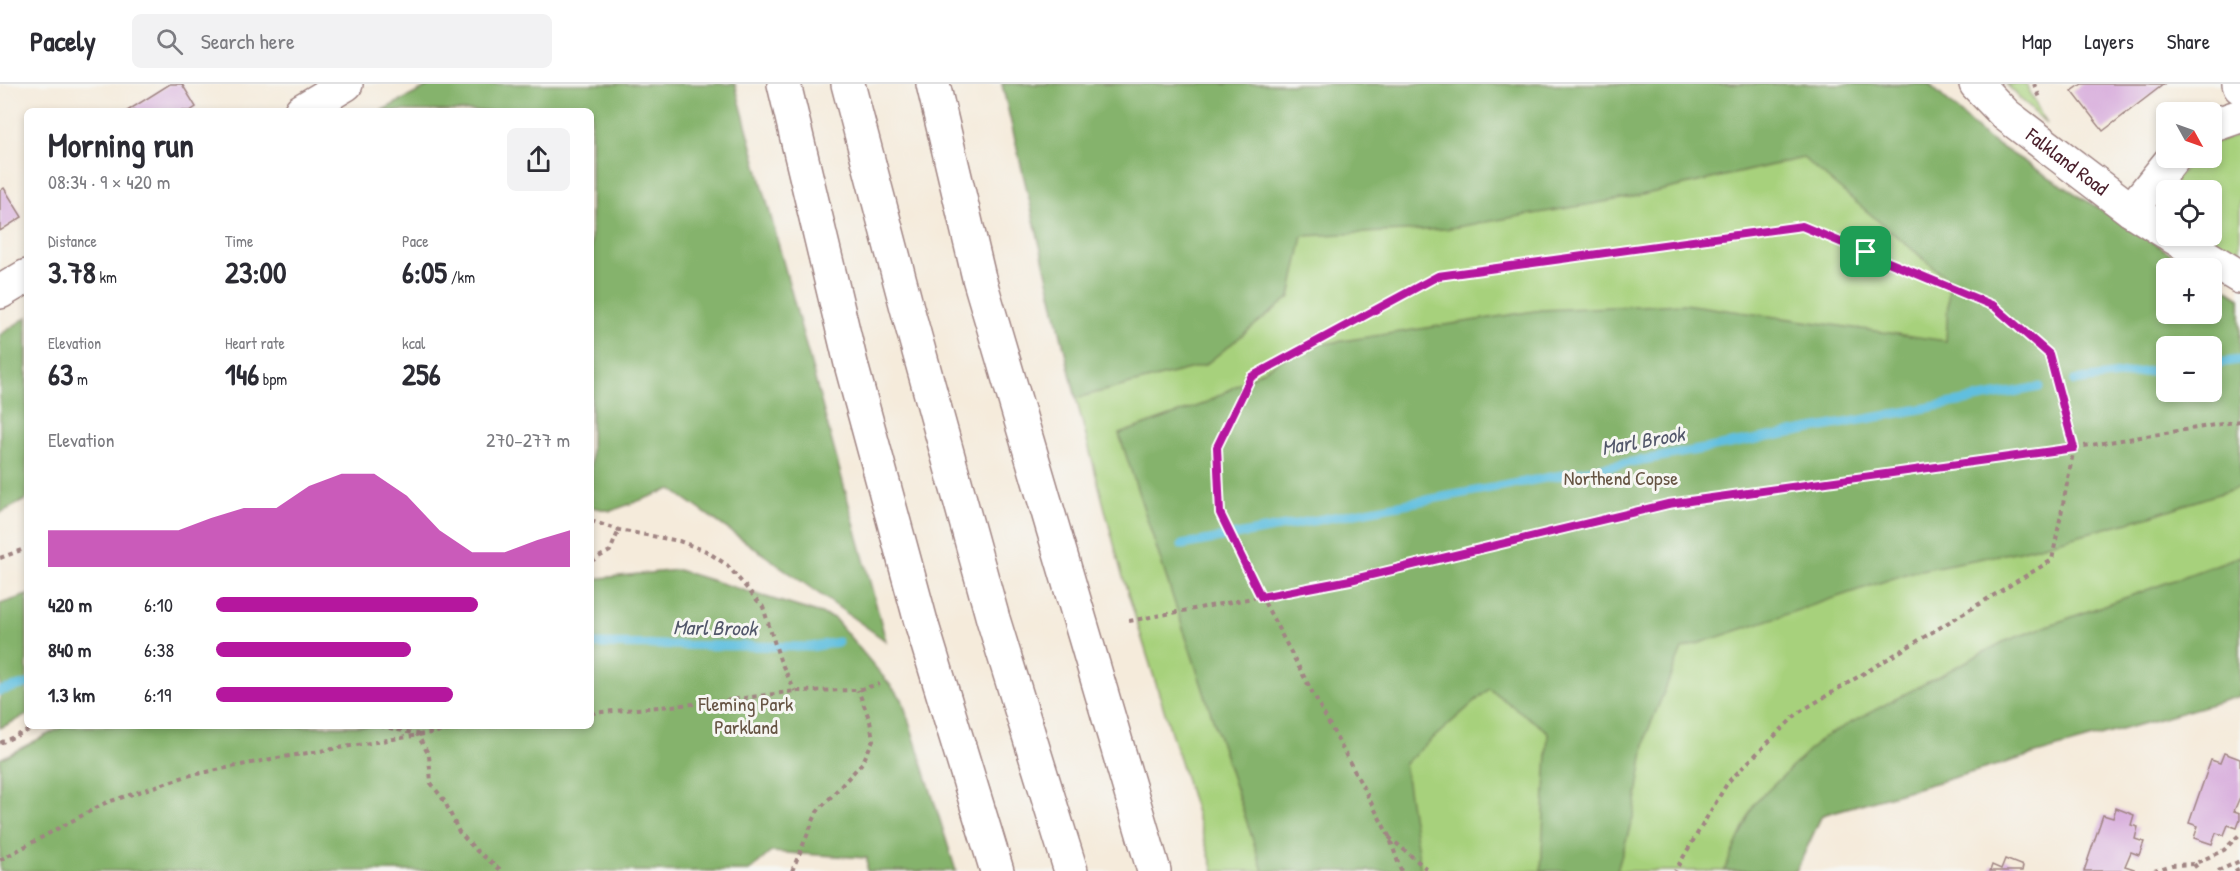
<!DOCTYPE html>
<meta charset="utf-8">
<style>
:root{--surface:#fff;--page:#f2f2f3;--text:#2b2b33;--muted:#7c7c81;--line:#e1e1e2;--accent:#b5179e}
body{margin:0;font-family:"Patrick Hand",sans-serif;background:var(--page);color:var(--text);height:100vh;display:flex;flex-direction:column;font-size:22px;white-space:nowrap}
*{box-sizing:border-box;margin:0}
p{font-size:20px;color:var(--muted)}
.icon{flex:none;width:33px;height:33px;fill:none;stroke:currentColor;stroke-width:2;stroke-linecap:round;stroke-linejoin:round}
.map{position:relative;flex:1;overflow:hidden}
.drawer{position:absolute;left:24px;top:24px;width:570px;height:621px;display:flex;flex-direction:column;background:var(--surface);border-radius:9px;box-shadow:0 3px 9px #0003}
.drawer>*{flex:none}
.needle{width:39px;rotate:130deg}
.buttons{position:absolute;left:2156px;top:18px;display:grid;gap:12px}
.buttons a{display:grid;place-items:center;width:66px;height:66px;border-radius:9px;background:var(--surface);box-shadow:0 3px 9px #0003;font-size:30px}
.pin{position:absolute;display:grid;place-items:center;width:51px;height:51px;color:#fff;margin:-26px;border-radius:12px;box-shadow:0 3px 9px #0006}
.round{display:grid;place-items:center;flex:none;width:63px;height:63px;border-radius:9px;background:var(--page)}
.headline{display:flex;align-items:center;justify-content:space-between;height:102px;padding:0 24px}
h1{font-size:33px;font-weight:800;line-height:45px}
.metrics{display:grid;grid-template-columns:repeat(3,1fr);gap:9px;height:102px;padding:6px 24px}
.metrics div{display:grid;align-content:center}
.metrics b{font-size:30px;font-weight:800}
.metrics small{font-size:16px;font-weight:400}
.metrics p{font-size:16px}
.chart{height:168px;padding:12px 24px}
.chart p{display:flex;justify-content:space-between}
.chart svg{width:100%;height:108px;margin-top:6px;fill:var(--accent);opacity:.7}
ul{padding:0 24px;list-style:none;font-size:20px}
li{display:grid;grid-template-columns:96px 72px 1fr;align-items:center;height:45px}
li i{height:15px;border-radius:8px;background:var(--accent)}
header{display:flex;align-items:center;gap:36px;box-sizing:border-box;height:84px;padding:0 30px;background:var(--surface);border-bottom:2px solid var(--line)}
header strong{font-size:28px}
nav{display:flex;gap:33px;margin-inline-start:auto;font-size:21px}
.search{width:420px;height:54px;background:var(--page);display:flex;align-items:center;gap:15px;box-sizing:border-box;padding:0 21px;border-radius:9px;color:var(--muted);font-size:22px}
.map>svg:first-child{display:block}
.green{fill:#a7d17c;stroke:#787854;stroke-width:1.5;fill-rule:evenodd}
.forest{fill:#85b36c;stroke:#68694c;stroke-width:1.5;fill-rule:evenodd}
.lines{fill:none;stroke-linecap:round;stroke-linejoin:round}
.stream{stroke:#61bfdf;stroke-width:9}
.building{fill:#dab2de}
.minor-casing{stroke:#a08583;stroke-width:36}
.highway-casing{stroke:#a08583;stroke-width:36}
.path{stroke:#a08583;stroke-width:4;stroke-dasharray:4.5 4.5;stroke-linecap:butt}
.minor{stroke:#fff;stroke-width:33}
.highway{stroke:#fff;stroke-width:33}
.route-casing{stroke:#fff;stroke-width:12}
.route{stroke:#b5179e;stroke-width:8}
.labels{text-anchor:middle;stroke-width:6;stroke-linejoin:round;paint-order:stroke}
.street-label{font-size:20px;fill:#4a1f2b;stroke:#f6f6f2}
.park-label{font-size:20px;fill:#665443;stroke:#f6f6f2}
.water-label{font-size:21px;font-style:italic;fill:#52576a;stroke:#f6f6f2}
</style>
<header>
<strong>Pacely</strong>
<div class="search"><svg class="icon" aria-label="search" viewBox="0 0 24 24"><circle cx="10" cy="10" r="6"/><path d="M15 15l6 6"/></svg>Search here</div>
<nav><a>Map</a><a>Layers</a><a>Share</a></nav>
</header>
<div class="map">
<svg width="2240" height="787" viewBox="0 0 2240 787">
<rect width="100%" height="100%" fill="#f6f6f2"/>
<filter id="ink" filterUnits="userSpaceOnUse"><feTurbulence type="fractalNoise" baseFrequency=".0167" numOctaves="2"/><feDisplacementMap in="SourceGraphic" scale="12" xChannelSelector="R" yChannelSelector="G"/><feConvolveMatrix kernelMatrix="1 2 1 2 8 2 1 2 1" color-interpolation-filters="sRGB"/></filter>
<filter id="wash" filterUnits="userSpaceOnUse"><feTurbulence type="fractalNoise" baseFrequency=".008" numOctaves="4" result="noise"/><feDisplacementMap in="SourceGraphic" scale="24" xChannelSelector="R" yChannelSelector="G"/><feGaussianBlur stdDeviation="1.35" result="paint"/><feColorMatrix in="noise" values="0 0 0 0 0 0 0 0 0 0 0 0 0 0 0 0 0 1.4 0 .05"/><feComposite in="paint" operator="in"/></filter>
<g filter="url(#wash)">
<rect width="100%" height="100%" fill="#f5ebdb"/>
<g class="green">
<path d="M1002 0H1929L1985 53 2194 184H2166V230H2211V195L2240 214V612L1822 731 1796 787H1214L1121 487 1076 314ZM2166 262H2211V308H2166Z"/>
<polygon points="2006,0 2026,0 2046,40"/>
<polygon points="2240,50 2240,174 2203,152 2211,152 2211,106 2176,106 2176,94 2195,74 2211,74 2211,59"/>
</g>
<g class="forest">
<polygon points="433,0 735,0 886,557 671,405 611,427 591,423 591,27 381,27"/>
<path d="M1002 0H1929L1985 53 2194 184H2166V230H2211V195L2240 214V403L2147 433 2020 467 1915 487 1682 565 1647 649 1634 730 1617 787H1541L1548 648 1489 605 1404 680 1421 787H1263L1119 350 1204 320 1304 263 1541 226 1684 220 1946 257 1949 196 1803 74 1633 113 1445 145 1303 152 1290 213 1205 281 1076 314ZM2166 262H2211V308H2166Z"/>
<polygon points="27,233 27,415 0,429 0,251"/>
<polygon points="2240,472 2240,612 1822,731 1796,787 1724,787 1754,720 1822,654 2003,558"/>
<polygon points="678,486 834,534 902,615 956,787 867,787 867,774 771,768 749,787 0,787 0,675 64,642 591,642 591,495"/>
<polygon points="27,511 27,631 0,644 0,520"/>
</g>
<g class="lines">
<g class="stream">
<polyline points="2211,280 2240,276"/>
<polyline points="2074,297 2166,285"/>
<polyline points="1182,461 2040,303"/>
<polyline points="591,560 811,563 838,558"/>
<polyline points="0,607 27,600"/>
</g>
</g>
<g id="blocks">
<g class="building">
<polygon points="170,0 182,0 196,23 190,27 127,27"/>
<polygon points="2082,0 2164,0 2103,47 2072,7"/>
<polygon points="4,104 22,133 0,147 0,107"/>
<polygon points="2224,669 2240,675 2240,713 2234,727 2240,729 2240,736 2237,744 2228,741 2224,751 2216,749 2212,760 2194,754 2198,742 2189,739 2211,676 2220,679"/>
<polygon points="2116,724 2134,731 2131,741 2138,743 2135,755 2144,758 2139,771 2131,768 2125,782 2134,785 2133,787 2084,787 2103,731 2113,734"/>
<polygon points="2005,775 2023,782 2022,787 1990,787 1992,781 2001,785"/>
</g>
</g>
</g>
<g filter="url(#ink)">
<use href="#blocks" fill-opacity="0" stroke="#a08583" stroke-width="1.5"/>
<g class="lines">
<g class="minor-casing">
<g id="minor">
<path id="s1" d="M1976 0 2006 31 2131 126 2166 148"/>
<polyline points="2239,0 2240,3"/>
<polyline points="301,27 346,0"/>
<polyline points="2211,42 2240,32"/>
<polyline points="2131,126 2173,74"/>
<polyline points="2172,152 2240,193"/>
<polyline points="0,208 27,192"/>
</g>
</g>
<g class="highway-casing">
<g id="highway">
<polyline points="784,0 852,284 921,538 997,787"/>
<polyline points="848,0 907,224 993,535 1071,787"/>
<polyline points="933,0 979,194 1154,787"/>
</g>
</g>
<g class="path">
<polyline points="2034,0 2041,16"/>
<polyline points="591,437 619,446 679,457 706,467 727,481 763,523 780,576 795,607"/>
<polyline points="0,474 27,464"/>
<polyline points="591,477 610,467 619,446"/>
<polyline points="1129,537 1350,496 1668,420 2016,373 2240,337"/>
<polyline points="591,629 716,618 795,607 858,606 879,600"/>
<polyline points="380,642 417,650 429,671 431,699 445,718 459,748 477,767 502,787"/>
<polyline points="0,659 38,642"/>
<polyline points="1389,753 1429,787"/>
<polyline points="0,776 105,719 187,692 271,675 474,642"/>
<polyline points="2194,780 2199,787"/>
<polyline points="792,787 817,728 863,678 873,656 870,637 858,606"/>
<polyline points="1401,787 1389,752 1261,512 1220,429 1217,363 1251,293 1438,192 1802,142 1994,222 2049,270 2074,364 2052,476 1798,629 1728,698 1675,787"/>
<polyline points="2154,787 2172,781 2194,780 2224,766 2240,750"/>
<polyline points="2218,787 2240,777"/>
<polyline points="2235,787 2240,784"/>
</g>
<use href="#minor" class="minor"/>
<use href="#highway" class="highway"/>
</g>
</g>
<g class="lines" filter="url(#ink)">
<g class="route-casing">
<polygon id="route" points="1802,142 1994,222 2049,270 2074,364 1668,420 1350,496 1261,513 1220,429 1217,363 1251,293 1438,192"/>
</g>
<use href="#route" class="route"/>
</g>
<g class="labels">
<g class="street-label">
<text dy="7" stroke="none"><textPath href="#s1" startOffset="120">Falkland Road</textPath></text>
</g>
<g class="park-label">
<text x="1621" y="401">Northend Copse</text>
<text x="746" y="627">Fleming Park<tspan x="746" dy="23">Parkland</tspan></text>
</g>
<g class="water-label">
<text transform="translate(1643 357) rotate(-10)" y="7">Marl Brook</text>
<text transform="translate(715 544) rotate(1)" y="7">Marl Brook</text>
</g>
</g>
</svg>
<div class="buttons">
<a><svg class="needle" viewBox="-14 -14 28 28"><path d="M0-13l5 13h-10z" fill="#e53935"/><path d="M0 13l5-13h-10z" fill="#7c7c81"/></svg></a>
<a><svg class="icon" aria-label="locate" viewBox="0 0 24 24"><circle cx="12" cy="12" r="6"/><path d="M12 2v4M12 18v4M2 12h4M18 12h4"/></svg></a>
<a>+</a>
<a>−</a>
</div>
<div class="pin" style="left:1866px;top:168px;background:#1e9e55"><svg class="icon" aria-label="arrive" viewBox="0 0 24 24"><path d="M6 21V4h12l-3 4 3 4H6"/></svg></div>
<section class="drawer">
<div class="headline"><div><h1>Morning run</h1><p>08:34 · 9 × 420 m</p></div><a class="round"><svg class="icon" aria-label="share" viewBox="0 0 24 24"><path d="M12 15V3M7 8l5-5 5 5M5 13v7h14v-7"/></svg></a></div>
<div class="metrics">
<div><p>Distance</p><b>3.78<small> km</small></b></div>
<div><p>Time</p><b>23:00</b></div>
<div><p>Pace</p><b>6:05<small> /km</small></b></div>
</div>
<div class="metrics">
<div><p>Elevation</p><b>63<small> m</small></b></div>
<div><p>Heart rate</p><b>146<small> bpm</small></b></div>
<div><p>kcal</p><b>256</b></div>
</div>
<div class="chart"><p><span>Elevation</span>270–277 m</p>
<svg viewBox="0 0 160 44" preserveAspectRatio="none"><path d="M0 44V29L10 29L20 29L30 29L40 29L50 24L60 20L70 20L80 11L90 6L100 6L110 15L120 29L130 38L140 38L150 33L160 29V44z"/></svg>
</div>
<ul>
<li><b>420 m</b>6:10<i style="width:74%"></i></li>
<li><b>840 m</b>6:38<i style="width:55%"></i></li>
<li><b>1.3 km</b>6:19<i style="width:67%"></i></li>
</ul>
</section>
</div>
